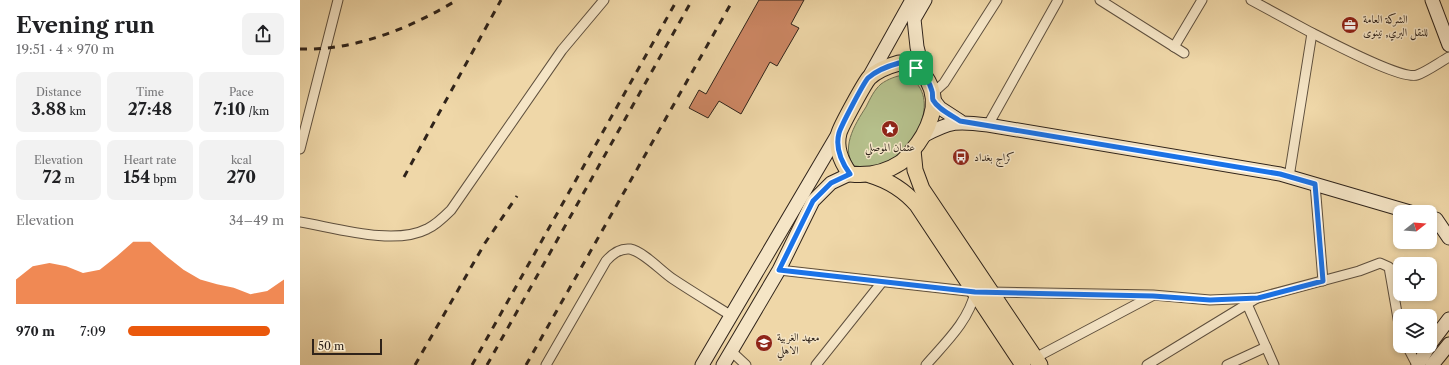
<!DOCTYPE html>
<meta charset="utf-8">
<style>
:root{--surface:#fff;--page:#f2f2f2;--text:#202124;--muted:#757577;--accent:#ea580c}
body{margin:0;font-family:"Libre Caslon Text",Amiri,serif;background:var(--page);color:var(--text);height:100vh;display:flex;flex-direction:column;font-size:15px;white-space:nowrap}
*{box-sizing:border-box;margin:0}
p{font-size:13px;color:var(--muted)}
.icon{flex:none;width:22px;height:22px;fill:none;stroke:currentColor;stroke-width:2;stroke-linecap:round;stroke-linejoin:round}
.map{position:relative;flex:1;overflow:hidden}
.drawer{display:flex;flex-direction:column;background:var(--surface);width:300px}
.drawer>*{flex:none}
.needle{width:26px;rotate:73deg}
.tools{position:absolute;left:1093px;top:205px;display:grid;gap:8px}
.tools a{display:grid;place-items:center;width:44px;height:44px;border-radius:8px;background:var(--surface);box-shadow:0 2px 6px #0003;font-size:20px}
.scale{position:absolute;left:12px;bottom:10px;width:70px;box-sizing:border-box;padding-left:4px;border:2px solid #2f231a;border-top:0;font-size:11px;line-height:14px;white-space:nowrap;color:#2f231a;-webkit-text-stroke:3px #f5e5c6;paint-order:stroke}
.pin{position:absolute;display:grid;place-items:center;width:34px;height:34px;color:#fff;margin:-17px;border-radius:8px;box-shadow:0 2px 6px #0006}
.round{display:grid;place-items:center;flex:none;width:42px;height:42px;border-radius:8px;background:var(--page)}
.headline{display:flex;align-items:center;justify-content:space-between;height:68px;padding:0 16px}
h1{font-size:22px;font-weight:700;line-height:30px}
.stats{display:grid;grid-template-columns:repeat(3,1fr);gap:6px;height:68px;padding:4px 16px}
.stats div{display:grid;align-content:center;border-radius:8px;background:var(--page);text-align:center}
.stats b{font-size:17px;font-weight:700}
.stats small{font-size:11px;font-weight:400}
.stats p{font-size:11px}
.chart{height:112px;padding:8px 16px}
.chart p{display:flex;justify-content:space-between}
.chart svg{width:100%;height:72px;margin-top:4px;fill:var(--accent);opacity:.7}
ul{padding:0 16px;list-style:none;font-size:13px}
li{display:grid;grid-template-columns:64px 48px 1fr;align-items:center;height:30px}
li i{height:10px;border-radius:5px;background:var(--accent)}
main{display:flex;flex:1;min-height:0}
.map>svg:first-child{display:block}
.green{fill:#b5bf8b;stroke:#727152}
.building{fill:#cd8764;stroke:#2f231a}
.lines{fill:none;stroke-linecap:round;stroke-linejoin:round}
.minor-casing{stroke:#5f503e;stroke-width:11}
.secondary-casing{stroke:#2f231a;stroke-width:15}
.primary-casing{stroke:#2f231a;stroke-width:17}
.minor{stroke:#f5e5c6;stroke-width:9}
.secondary{stroke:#f5e5c6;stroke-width:13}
.primary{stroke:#efd7a8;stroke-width:15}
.rail{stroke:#2f231a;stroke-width:3;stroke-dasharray:7 7;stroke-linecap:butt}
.route-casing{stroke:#fff;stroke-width:8}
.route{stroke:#1a73e8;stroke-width:5}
.labels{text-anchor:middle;stroke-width:3;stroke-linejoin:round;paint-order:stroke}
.poi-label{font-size:11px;fill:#2f231a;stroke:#f5e5c6;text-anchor:start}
</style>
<main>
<section class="drawer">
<div class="headline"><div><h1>Evening run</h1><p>19:51 · 4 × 970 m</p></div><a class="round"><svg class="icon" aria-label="share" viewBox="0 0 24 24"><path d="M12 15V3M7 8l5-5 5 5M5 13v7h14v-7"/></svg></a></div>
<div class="stats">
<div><p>Distance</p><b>3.88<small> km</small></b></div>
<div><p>Time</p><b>27:48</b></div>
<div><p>Pace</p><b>7:10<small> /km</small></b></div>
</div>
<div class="stats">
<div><p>Elevation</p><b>72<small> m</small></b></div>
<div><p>Heart rate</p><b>154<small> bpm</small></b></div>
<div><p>kcal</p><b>270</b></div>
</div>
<div class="chart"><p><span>Elevation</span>34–49 m</p>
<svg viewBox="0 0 160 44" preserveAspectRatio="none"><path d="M0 44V29L10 21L20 19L30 21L40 25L50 23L60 15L70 6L80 6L90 15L100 23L110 29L120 32L130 34L140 38L150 36L160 29V44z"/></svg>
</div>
<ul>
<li><b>970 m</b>7:09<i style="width:91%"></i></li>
</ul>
</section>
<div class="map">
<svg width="1149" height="365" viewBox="0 0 1149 365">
<rect width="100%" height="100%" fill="#efd7a8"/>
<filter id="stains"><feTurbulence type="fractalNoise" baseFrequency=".005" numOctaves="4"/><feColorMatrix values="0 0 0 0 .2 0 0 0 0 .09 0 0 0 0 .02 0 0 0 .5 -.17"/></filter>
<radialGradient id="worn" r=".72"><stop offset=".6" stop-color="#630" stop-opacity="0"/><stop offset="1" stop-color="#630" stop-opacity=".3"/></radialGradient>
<path class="green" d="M604 75C645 91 616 153 585 165 577 168 565 168 557 169 538 151 555 124 566 107 570 99 574 90 581 84 588 79 596 76 604 75Z"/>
<polygon class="building" points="459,0 504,0 491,24 499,28 477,66 470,62 441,114 419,101 408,118 389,108 399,90 406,94"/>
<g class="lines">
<g class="minor-casing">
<g id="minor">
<polyline points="800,0 884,53"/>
<polyline points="951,0 1012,33 989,177"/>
<path d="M1012 33C1031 42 1101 80 1117 75 1126 72 1140 62 1149 57"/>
<polyline points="874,47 902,0"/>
<polyline points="633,93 644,83 697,0"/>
<polyline points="688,125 758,0"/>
<polyline points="0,149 38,0"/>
<polyline points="1015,184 1023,281"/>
<path d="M0 222C36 228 94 246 127 229 136 225 144 217 151 210L262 50 304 0"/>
<polyline points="479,270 676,292"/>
<polyline points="689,292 853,295 910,300 958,298 1059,271 1080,263 1089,267 1100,330"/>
<polyline points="947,304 974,365"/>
<polyline points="1107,346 1117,365"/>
<polyline points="432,352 446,365"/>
<polyline points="735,358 852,296"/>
<path d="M246 365 306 261C312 254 320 248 330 249 344 252 361 271 373 279 391 291 411 303 430 315"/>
<polyline points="516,365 582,282"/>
<path d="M626 365C645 343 669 321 675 292"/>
<polyline points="847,365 957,298"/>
<polyline points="927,365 966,347"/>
</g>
</g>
<g class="secondary-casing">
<g id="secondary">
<polyline points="1132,0 1149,45"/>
<polyline points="624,74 617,47 614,19 625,0"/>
<polyline points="568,79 612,0"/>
<polyline points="633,99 640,108 660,121"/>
<path d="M623 136C651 121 657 121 688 125L980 174 1110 212"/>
<polyline points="1136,219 1149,238"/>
<polyline points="1130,344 1149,319"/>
<polyline points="402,365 538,134"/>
<polyline points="423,365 479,270 513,201 531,183 550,174"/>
<polyline points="1118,365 1129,346"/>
<polyline points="1132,365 1149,344"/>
</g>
</g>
<g class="primary-casing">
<g id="primary">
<path d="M599 63C626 64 639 93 631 117 627 131 620 142 611 152 608 155 605 160 600 163 585 173 569 176 550 174 542 163 535 148 539 133 541 126 564 84 569 78 577 70 588 66 599 63Z"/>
<polyline points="613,150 615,170 622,189 740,365"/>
<path d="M570 175C590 181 604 190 617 205L723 365"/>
</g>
</g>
<use href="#minor" class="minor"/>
<use href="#secondary" class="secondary"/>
<use href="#primary" class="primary"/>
<g class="rail">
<path d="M0 49C54 51 111 28 157 0"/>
<polyline points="104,177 201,0"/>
<polyline points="115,365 185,243 217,196"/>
<polyline points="172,365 377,0"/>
<polyline points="187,365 392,0"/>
<polyline points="226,365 433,0"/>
</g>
</g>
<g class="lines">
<g class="route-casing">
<path id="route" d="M599 63C616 64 627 74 632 91 633 93 632 97 633 100 638 109 651 115 660 121L980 174 1015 184 1023 281 958 298 910 300 853 296 675 292 479 270 513 201 531 183 550 174C542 163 535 148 539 133 541 126 563 84 568 78 577 70 588 66 599 63Z"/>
</g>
<use href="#route" class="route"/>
</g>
<defs>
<g id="office-disc" transform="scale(0.9)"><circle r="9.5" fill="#8f2418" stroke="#f5e5c6"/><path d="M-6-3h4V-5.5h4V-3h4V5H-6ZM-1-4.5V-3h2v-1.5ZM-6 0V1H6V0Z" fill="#fff"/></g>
<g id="sight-disc" transform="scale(0.9)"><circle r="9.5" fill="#8f2418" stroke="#f5e5c6"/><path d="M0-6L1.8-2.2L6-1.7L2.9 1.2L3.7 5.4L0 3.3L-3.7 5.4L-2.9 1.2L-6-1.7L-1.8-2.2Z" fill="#fff"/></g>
<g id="bus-disc" transform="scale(0.9)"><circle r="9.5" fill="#8f2418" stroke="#f5e5c6"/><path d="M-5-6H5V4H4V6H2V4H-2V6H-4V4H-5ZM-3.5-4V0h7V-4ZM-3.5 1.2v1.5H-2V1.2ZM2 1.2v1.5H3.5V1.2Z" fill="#fff"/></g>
<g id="school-disc" transform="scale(0.9)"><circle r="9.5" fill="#8f2418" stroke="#f5e5c6"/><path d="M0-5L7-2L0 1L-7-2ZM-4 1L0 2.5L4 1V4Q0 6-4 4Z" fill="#fff"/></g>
</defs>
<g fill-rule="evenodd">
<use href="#office-disc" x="1050" y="25"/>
<use href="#sight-disc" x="590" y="129"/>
<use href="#bus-disc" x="661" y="157"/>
<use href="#school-disc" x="464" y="343"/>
</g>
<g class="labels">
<g class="poi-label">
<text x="1063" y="23">الشركة العامة<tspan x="1063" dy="13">للنقل البري, نينوى</tspan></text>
<text x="590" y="151" text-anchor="middle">عثمان الموصلي</text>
<text x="674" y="161">كراج بغداد</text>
<text x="477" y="341">معهد الغربية<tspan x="477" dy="13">الاهلي</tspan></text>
</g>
</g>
<rect width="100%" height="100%" filter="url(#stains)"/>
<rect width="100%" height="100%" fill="url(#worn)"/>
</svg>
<div class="tools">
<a><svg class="needle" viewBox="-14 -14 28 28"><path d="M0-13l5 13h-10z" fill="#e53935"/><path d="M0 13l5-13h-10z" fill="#757577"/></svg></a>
<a><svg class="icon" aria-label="locate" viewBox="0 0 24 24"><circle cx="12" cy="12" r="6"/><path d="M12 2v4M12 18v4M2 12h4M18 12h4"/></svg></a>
<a><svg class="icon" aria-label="layers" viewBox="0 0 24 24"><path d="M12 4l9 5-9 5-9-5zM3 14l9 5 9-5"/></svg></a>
</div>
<div class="scale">50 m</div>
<div class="pin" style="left:616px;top:68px;background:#1e9e55"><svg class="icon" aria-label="arrive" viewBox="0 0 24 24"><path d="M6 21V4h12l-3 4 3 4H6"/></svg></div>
</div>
</main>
